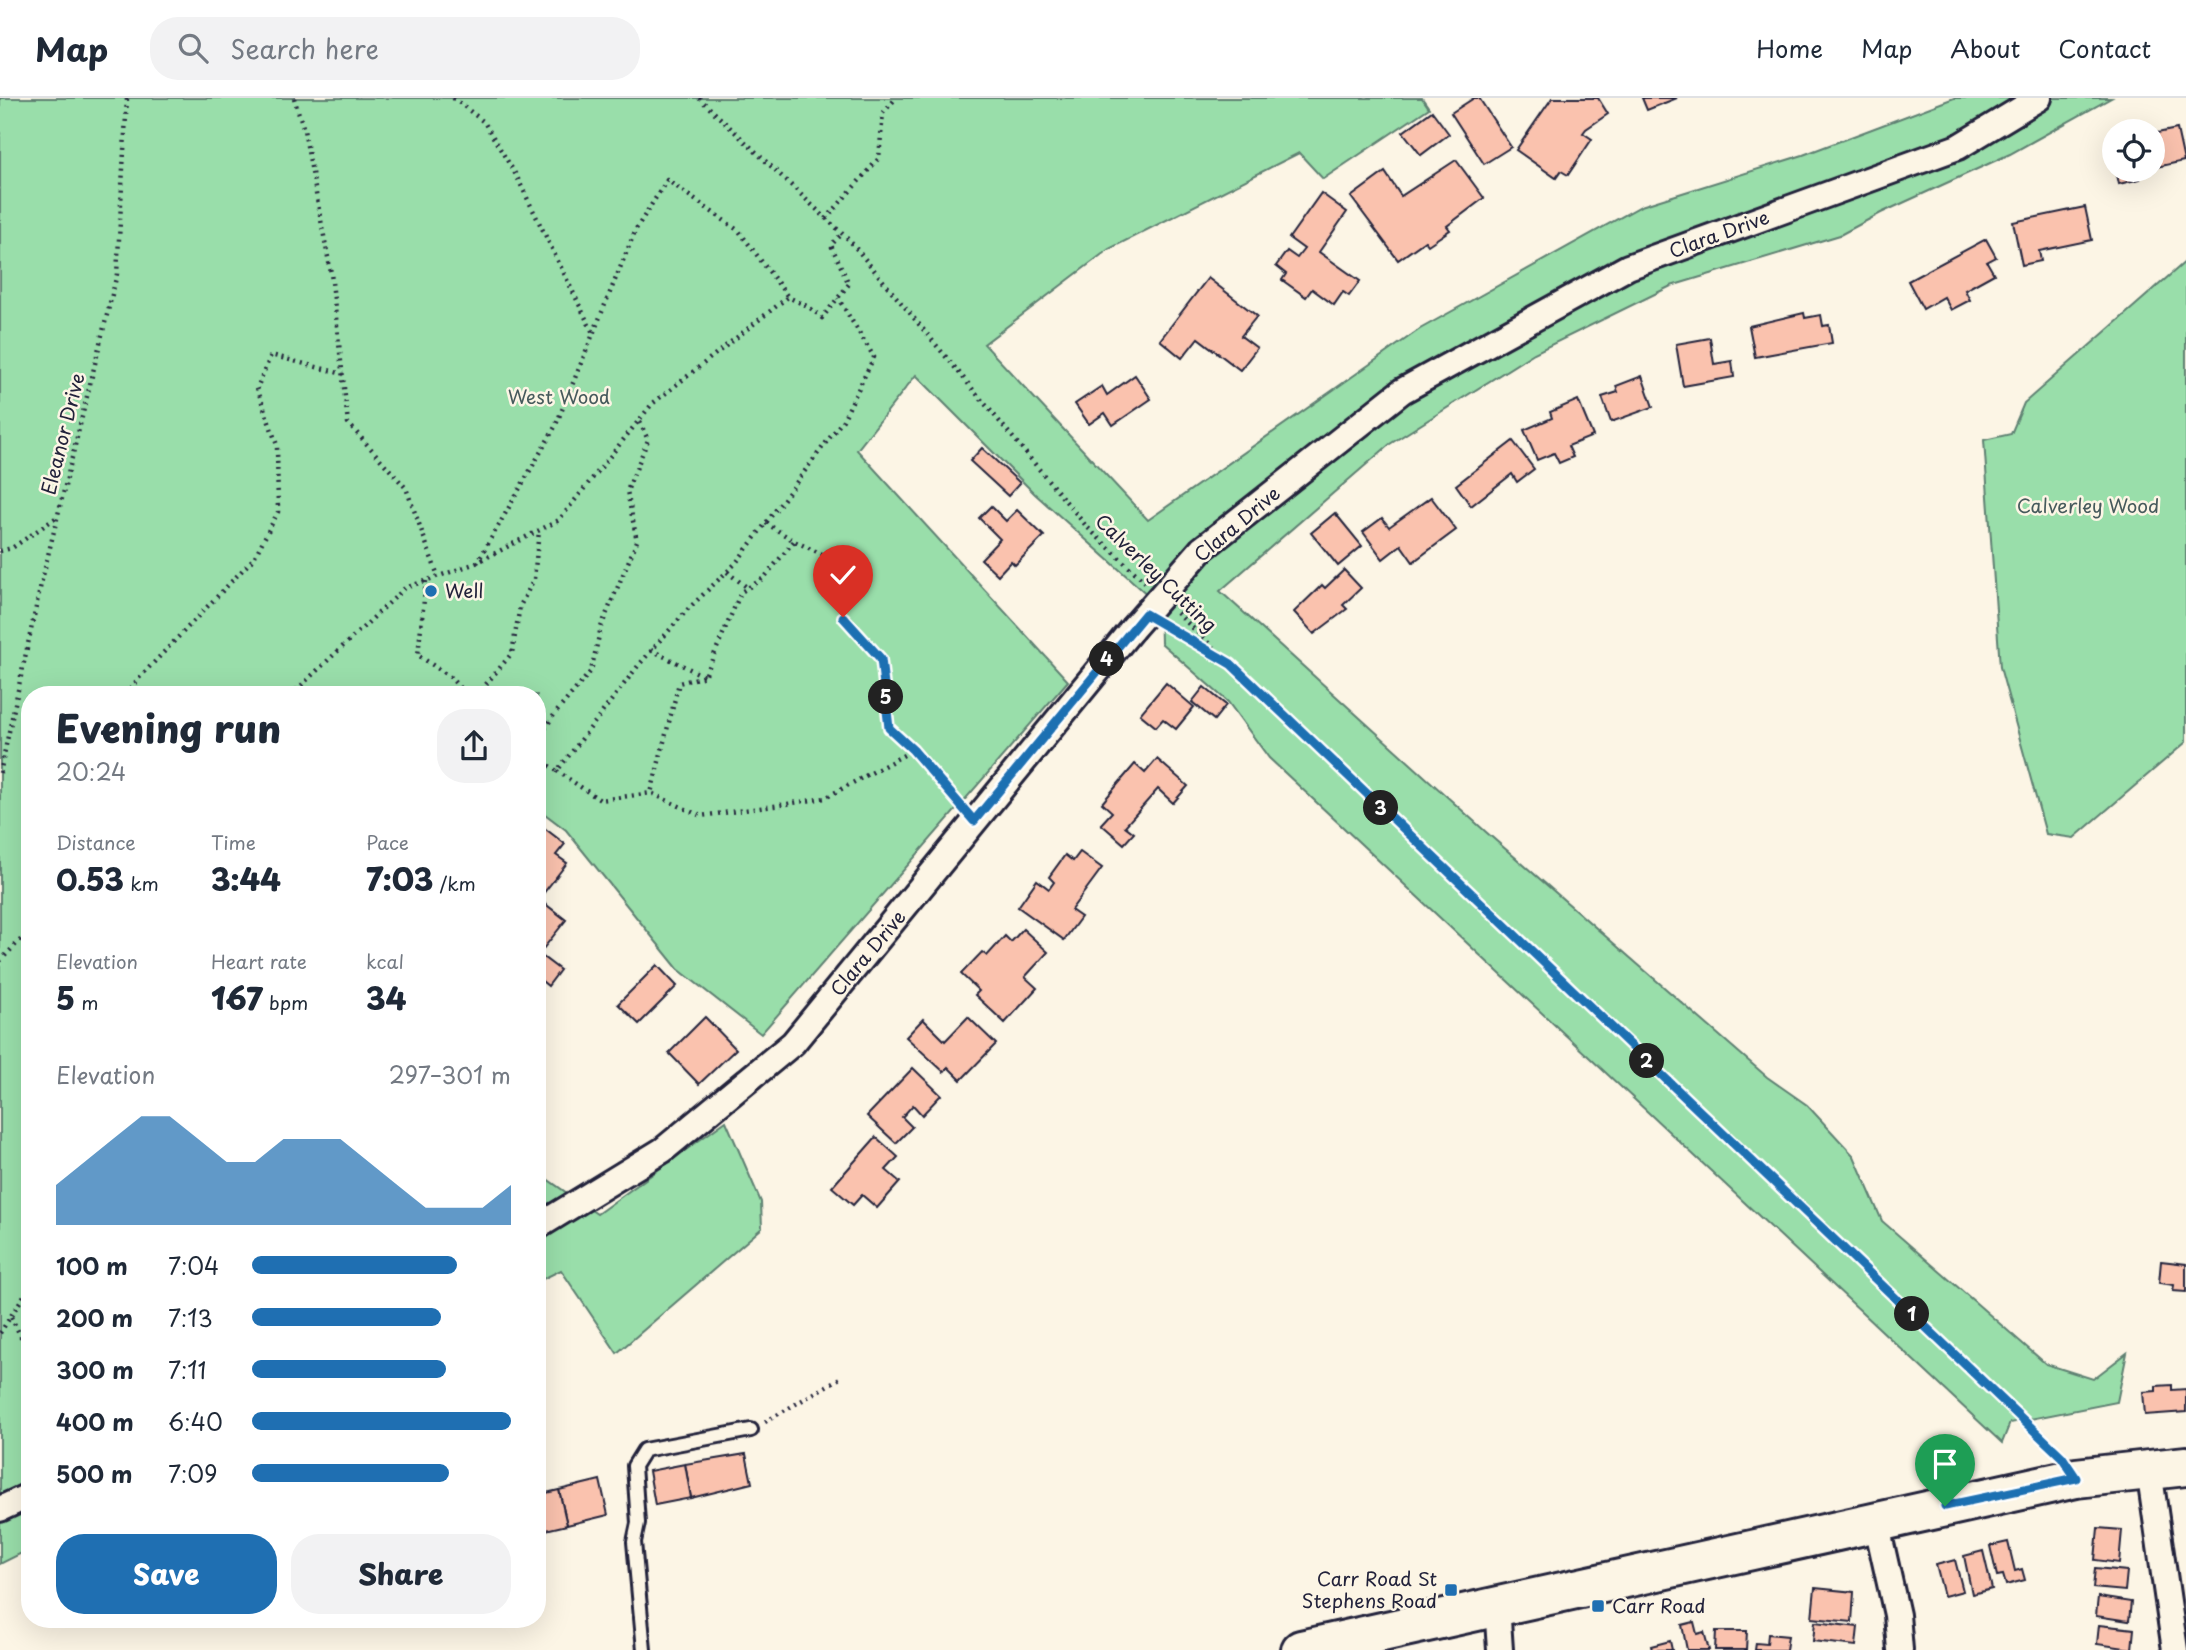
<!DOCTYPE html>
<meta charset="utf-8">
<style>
:root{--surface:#fff;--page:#f2f2f3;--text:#1f2937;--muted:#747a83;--line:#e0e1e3;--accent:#1f6fb2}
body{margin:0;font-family:"Playpen Sans",sans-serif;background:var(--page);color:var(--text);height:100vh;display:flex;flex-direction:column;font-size:26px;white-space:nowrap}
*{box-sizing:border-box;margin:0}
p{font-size:23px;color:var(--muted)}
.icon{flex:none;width:38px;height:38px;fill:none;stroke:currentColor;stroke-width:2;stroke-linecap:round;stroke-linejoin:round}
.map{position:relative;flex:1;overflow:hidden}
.sheet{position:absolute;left:21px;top:588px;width:525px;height:942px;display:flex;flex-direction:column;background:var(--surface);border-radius:28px;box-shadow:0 7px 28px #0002}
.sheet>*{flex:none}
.fabs{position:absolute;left:2102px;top:21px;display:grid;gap:14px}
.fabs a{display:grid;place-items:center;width:63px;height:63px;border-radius:50%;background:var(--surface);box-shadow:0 7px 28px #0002;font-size:35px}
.pin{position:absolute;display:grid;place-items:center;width:60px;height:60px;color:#fff;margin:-72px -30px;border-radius:50% 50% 50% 0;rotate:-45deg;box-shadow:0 0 7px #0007}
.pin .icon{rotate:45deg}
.km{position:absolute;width:35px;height:35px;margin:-18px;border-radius:50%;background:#222;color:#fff;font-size:19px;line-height:35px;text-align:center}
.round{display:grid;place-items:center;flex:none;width:74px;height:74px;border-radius:28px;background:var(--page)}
.summary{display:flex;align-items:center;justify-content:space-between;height:119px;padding:0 35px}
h1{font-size:38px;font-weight:800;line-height:52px}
.stats{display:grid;grid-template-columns:repeat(3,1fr);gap:10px;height:119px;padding:7px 35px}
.stats div{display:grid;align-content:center}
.stats b{font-size:30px;font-weight:800}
.stats small{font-size:19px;font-weight:400}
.stats p{font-size:19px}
.chart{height:196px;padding:14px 35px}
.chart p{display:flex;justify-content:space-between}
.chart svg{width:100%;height:126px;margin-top:7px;fill:var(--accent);opacity:.7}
.action{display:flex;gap:14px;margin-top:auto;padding:14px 35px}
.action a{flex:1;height:80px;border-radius:28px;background:var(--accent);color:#fff;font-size:28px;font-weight:800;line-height:80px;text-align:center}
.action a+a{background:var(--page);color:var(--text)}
ul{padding:0 35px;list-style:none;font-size:23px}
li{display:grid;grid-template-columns:112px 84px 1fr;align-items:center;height:52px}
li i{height:18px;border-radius:9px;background:var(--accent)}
header{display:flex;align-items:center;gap:42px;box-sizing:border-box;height:98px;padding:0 35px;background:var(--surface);border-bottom:2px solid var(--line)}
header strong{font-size:33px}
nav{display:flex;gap:38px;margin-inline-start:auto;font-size:24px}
.search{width:490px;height:63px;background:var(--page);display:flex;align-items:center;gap:18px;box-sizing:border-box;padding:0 24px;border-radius:28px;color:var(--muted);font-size:26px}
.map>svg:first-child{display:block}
.green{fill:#99deaa;stroke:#5e8072;stroke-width:2}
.building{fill:#fac2ae;stroke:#22223b;stroke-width:2}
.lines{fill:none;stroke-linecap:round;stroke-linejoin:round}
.service-casing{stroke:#22223b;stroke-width:18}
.minor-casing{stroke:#22223b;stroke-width:30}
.primary-casing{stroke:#22223b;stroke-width:44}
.path{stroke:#22223b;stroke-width:4.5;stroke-dasharray:2 5;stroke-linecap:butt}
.service{stroke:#fcf5e5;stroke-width:12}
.minor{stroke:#fcf5e5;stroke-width:24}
.primary{stroke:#fcf5e5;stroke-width:38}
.minor-bridge-casing{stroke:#22223b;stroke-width:30;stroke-linecap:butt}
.minor-bridge{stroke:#fcf5e5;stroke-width:24}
.route-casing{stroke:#fff;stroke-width:14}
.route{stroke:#1f6fb2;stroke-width:9}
.poi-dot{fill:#1f6fb2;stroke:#fcf5e5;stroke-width:2.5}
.labels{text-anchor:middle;stroke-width:5;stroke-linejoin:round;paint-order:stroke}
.street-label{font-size:19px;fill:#22223b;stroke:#fcf5e5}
.park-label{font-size:19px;fill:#465a5c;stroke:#fcf5e5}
.poi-label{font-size:19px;fill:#22223b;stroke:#fcf5e5;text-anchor:start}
</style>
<header>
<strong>Map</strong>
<div class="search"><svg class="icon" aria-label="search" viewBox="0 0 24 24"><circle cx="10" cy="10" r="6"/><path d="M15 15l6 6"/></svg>Search here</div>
<nav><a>Home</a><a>Map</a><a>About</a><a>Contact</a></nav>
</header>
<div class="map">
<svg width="2186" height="1552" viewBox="0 0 2186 1552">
<rect width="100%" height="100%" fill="#fcf5e5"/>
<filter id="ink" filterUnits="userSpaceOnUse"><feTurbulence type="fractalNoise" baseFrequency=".0143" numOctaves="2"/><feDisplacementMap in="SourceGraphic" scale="14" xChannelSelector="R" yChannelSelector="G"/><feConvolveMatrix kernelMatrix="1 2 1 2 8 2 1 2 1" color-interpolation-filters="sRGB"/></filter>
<g filter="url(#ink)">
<g class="green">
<polygon points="0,0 1422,0 1429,10 1323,81 1299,55 1109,151 984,246 1148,422 1420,231 1641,108 1803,57 1954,0 2111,0 2010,56 1881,115 1840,137 1671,188 1534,255 1390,346 1220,493 1486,734 1767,979 1807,1007 1854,1058 1882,1123 2046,1266 2093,1281 2127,1255 2117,1304 2010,1325 2002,1345 1269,660 1228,604 1161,545 1160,508 1035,396 916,277 857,352 1068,583 761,936 678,871 566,732 537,710 537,597 30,597 30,1451 0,1466"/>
<polygon points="2186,163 2186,644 2074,740 2046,736 2000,569 1984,342 2011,336 2024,305"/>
<polygon points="726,1023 761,1104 762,1130 617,1255 561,1172 537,1184 537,1074 597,1116"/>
</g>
<g class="building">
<polygon points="1474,0 1479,0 1511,49 1484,66 1451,15"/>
<polygon points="1552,0 1598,0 1608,16 1586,31 1583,35 1592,41 1568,77 1561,73 1556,80 1516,52"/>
<polygon points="1642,0 1677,0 1647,12"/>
<polygon points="1432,13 1449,36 1421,57 1403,34"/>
<polygon points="2177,31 2184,63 2152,70 2152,36"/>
<polygon points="1456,62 1484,100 1447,128 1450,132 1428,147 1425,143 1398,162 1351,99 1385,74 1401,98"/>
<polygon points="2116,72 2146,72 2138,73 2140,81 2119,86"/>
<polygon points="1321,95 1347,114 1319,154 1360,183 1349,198 1343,194 1334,207 1312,191 1306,199 1282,182 1286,176 1276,168 1287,153 1297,160 1304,151 1289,140"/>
<polygon points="2085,109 2092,142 2039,153 2041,163 2022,167 2013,124"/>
<polygon points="1986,141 1996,159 1987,164 1994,176 1965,192 1970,202 1951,212 1944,199 1923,211 1908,183"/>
<polygon points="1208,180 1257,218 1241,238 1257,250 1240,272 1198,240 1182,260 1160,242"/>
<polygon points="1804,215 1805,220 1821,217 1823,228 1829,227 1832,245 1755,259 1749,228"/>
<polygon points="1710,240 1714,266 1732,263 1734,279 1683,288 1676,246"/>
<polygon points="1135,277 1151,301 1113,327 1105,315 1089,326 1075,306 1102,288 1107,297"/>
<polygon points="1642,278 1653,309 1611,324 1602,299 1618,294 1616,288"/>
<polygon points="1578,302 1593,338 1568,348 1573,359 1559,365 1554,355 1537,362 1524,332 1552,320 1550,314"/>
<polygon points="1513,343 1534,371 1517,384 1512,376 1471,408 1456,387"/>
<polygon points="982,350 1020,385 1008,398 970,363"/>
<polygon points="1431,399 1456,432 1413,464 1401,447 1383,461 1363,434 1382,420 1389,429"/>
<polygon points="991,408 1006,423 1017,412 1044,438 1015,467 1011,463 998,477 981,461 1000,441 979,420"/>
<polygon points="1335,415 1362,448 1338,468 1311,435"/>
<polygon points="1344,472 1361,490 1343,507 1347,511 1314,536 1294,514 1322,487 1325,490"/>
<polygon points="1166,585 1194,609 1176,631 1163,621 1156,629 1140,616"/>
<polygon points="1204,589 1226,607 1214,622 1192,604"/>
<polygon points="1157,661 1188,688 1173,705 1158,691 1125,728 1134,735 1124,746 1101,726 1112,714 1102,705 1135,666 1145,675"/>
<polygon points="543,729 565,746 556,757 567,765 539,801 566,822 539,856 560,872 548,888 537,879 537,730 540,733"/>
<polygon points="1080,754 1102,770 1071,812 1081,819 1064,842 1018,809 1037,782 1049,791 1054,784 1049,779 1065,757 1073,763"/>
<polygon points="1023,831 1048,854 1025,879 1037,890 1005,925 975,897 979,893 961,876 982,854 987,858 1005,838 1011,844"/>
<polygon points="657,867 677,888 639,926 618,906"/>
<polygon points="705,919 736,951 699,986 669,955"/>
<polygon points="968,919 996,946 961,982 948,969 944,974 906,939 923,921 945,943"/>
<polygon points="913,970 941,997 922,1017 913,1007 902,1019 912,1029 896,1045 867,1018"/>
<polygon points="876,1039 898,1059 886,1072 900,1084 877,1110 862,1097 853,1107 832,1089"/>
<polygon points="2161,1163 2186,1166 2186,1194 2173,1193 2174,1187 2159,1185"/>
<polygon points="2172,1287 2172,1292 2186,1291 2186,1314 2145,1317 2143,1294 2156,1293 2156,1288"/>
<polygon points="746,1356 752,1385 691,1400 685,1366"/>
<polygon points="685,1366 691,1400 655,1407 649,1373"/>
<polygon points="600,1382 608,1417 567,1427 559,1392"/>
<polygon points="559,1392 567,1427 537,1434 537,1397"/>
<polygon points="2098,1430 2122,1432 2119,1465 2095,1462"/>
<polygon points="2008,1444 2015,1473 2022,1471 2025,1482 2006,1487 2003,1477 1997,1478 1990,1448"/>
<polygon points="1983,1453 1992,1491 1972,1496 1964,1458"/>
<polygon points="1955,1462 1963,1493 1944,1498 1936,1467"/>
<polygon points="2095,1470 2127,1473 2125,1493 2093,1490"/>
<polygon points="1815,1490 1854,1494 1852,1524 1812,1520"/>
<polygon points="2098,1499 2131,1504 2129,1523 2096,1518"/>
<polygon points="1694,1524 1697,1536 1704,1534 1709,1552 1687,1552 1682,1527"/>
<polygon points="1815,1524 1858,1529 1856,1548 1813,1543"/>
<polygon points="2099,1527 2134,1531 2132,1551 2097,1546"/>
<polygon points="1716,1533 1747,1533 1746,1552 1715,1552"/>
<polygon points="1768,1536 1788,1538 1786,1552 1755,1552 1756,1545 1767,1546"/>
<polygon points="1670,1543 1672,1552 1652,1552 1651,1548"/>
</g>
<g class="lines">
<g class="service-casing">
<polyline id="service" points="644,1552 634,1444 638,1425 634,1368 644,1352 751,1332"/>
</g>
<g class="minor-casing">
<g id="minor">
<polyline points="1202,451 1402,293 1628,169 1958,49 2039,0"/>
<polyline points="537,1129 663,1052 793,945 1132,531"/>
<polyline points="2149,1372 2175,1552"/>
<polyline points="0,1411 30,1397"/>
<polyline points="1876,1423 1897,1517 1900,1552"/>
<polyline points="1497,1507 1500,1552"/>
</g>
</g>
<g class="primary-casing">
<polyline id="primary" points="1301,1552 2076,1380 2186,1368"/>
</g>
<g class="path">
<polyline points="294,0 304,32 331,175 348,325 406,390 438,478"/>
<polyline points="453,0 484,24 516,77 593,235"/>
<polyline points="699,0 850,143 1087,429 1145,484"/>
<polyline points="826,121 879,60 883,15 896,0"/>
<polyline points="766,425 794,443 826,458 843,519 881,561 889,630 913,652 825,700 774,708 701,718 651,695 679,585 705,578 741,494 764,480 794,443"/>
<polyline points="0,453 12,450 57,419"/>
<polyline points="477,465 555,329 636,131 667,82 739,133 788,199"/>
<polyline points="727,474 748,490"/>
<polyline points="426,483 418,557 450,579 466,597"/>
<polyline points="1177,515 2057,1354"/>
<polyline points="1164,527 1223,561"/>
<polyline points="651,552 704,578"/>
<polyline points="127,597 139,580 254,460 278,414 277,347 257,290 271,257 343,276"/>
<polyline points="291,597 405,490 476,465 559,422 652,306 788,199 809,209 822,220 849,186 831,147 842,136"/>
<polyline points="477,597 512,555 520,508 534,481 539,433"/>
<polyline points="537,642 554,617 591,573 601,529 637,443 627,393 648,342 639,322"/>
<polyline points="913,652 960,708"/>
<polyline points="537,660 557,673 638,568 687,512 736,465 843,322 874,259 838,200"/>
<polyline points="557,673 600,702 651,695"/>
<polyline points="0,675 41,486 117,176 127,0"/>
<polyline points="0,863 30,832"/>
<polyline points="11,1219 30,1257"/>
<polyline points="0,1235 30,1188"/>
<polyline points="765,1324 840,1280"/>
</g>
<use href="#service" class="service"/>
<use href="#minor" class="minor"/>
<use href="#primary" class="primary"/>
<g class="minor-bridge-casing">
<polyline id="minor-bridge" points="1132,531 1202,451"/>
</g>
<use href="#minor-bridge" class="minor-bridge"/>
</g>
</g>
<g class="lines" filter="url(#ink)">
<g class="route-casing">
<polyline id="route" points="843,519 881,561 889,630 913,652 974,723 1145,516 1231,566 2062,1359 2076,1380 1945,1408"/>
</g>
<use href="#route" class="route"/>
</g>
<g class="poi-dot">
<circle cx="431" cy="493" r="7"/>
<rect x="1444" y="1485" width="14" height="14" rx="3.5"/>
<rect x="1591" y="1501" width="14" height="14" rx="3.5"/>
</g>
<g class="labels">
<g class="street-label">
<text transform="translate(1719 136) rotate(-20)" y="7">Clara Drive</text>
<text transform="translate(63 336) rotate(-76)" y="7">Eleanor Drive</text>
<text transform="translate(1237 426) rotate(-40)" y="7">Clara Drive</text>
<text transform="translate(1156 475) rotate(44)" y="7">Calverley Cutting</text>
<text transform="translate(868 855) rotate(-50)" y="7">Clara Drive</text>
</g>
<g class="park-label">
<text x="559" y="306">West Wood</text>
<text x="2088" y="415">Calverley Wood</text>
</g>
<g class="poi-label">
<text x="445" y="500">Well</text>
<text x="1437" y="1488" text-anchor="end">Carr Road St<tspan x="1437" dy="22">Stephens Road</tspan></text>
<text x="1612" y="1515">Carr Road</text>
</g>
</g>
</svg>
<div class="fabs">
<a><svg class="icon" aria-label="locate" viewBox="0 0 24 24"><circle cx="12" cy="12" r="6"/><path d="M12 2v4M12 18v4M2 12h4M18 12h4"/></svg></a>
</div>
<div class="pin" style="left:1945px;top:1408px;background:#1e9e55"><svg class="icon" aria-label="arrive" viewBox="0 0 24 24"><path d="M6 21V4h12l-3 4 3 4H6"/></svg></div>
<div class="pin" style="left:843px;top:519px;background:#d93025"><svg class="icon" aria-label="check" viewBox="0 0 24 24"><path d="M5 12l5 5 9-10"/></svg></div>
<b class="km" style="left:1912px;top:1216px">1</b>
<b class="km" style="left:1647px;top:963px">2</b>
<b class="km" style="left:1381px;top:710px">3</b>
<b class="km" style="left:1107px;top:561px">4</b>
<b class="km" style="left:886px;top:599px">5</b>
<section class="sheet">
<div class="summary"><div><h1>Evening run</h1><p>20:24</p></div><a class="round"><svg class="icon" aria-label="share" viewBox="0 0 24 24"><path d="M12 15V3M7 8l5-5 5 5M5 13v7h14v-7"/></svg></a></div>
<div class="stats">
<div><p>Distance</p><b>0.53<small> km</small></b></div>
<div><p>Time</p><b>3:44</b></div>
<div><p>Pace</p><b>7:03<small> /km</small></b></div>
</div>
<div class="stats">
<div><p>Elevation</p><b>5<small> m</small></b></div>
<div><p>Heart rate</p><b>167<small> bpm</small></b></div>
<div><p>kcal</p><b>34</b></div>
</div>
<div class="chart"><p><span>Elevation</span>297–301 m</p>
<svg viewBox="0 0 160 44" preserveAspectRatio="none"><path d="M0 44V30L10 22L20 14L30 6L40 6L50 14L60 22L70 22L80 14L90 14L100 14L110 22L120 30L130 38L140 38L150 38L160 30V44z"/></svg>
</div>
<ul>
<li><b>100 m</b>7:04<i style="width:79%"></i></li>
<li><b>200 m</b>7:13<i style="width:73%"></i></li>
<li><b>300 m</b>7:11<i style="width:75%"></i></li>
<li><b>400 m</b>6:40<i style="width:100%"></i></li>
<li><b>500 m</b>7:09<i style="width:76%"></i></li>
</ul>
<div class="action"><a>Save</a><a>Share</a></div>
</section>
</div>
